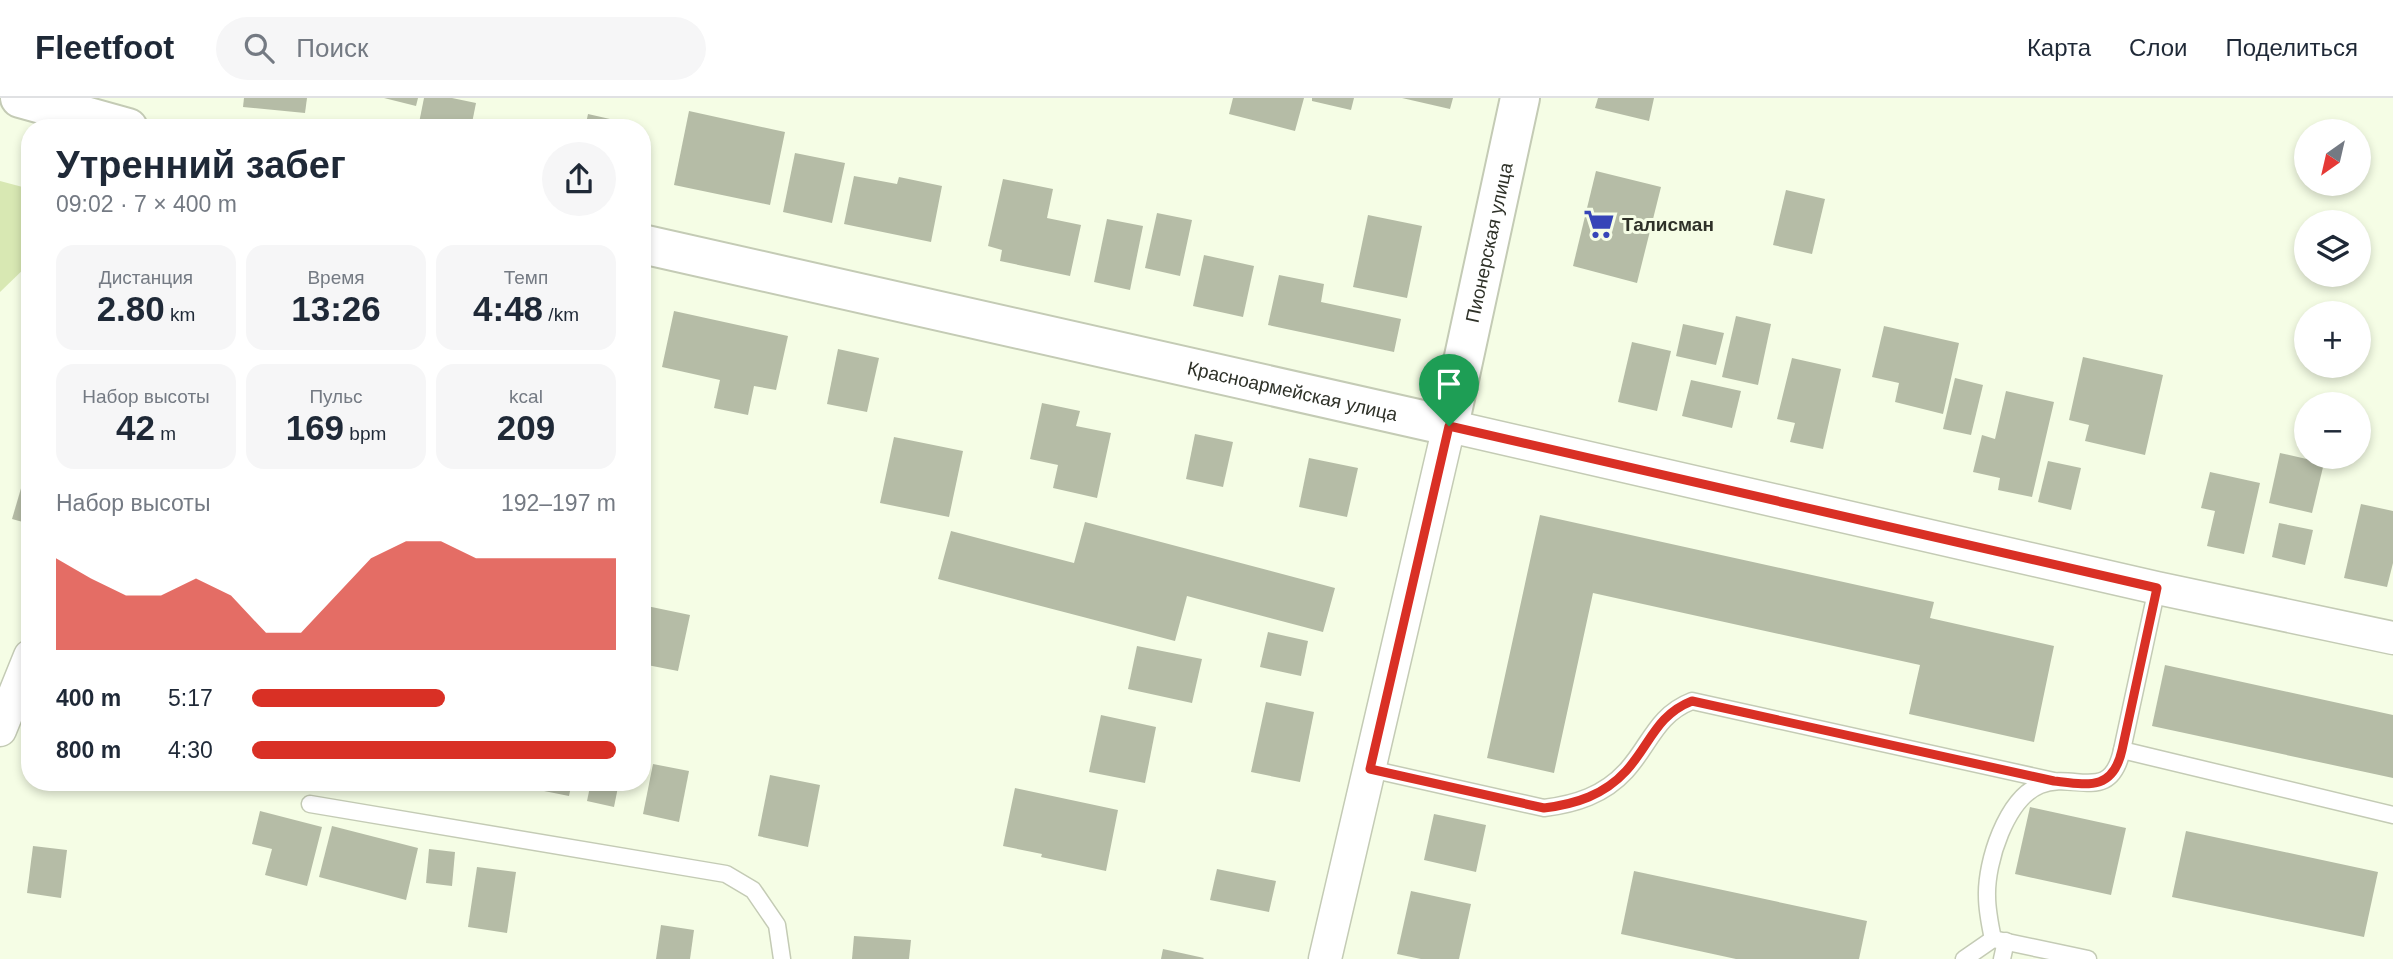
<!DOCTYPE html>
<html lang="ru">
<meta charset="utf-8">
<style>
:root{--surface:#fff;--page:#f6f6f7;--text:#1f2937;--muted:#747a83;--line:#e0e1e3;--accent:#d93025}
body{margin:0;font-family:Arial,sans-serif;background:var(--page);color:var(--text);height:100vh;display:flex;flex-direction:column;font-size:26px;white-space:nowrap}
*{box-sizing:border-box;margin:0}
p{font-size:23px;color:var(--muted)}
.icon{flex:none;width:38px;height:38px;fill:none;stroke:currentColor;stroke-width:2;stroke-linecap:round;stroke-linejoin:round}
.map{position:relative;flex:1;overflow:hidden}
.side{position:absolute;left:21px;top:21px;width:630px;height:672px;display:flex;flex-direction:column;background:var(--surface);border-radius:28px;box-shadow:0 4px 10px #0003}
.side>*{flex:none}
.needle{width:46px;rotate:214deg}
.tools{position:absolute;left:2294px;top:21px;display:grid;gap:14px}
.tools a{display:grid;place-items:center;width:77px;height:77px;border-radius:50%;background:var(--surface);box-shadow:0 4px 10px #0003;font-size:35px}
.pin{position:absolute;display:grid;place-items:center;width:60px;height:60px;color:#fff;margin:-72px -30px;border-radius:50% 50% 50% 0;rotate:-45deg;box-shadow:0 0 7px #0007}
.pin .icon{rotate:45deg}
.round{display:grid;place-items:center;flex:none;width:74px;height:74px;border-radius:37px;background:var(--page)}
.headline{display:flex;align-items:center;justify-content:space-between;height:119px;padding:0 35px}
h1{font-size:38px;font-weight:800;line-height:52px}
.figures{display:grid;grid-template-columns:repeat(3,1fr);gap:10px;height:119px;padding:7px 35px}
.figures div{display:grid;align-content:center;border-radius:18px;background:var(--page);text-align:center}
.figures b{font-size:35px;font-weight:800}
.figures small{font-size:19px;font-weight:400}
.figures p{font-size:19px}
.chart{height:196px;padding:14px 35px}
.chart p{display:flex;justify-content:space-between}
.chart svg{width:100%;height:126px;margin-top:7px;fill:var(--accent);opacity:.7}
ul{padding:0 35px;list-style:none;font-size:23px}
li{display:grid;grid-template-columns:112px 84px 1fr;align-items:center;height:52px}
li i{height:18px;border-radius:9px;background:var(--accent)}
header{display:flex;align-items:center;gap:42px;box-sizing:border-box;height:98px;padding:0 35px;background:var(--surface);border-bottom:2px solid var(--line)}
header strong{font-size:33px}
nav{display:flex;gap:38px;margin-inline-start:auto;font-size:24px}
.search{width:490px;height:63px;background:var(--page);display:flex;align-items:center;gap:18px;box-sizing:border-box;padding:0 24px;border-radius:38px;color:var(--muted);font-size:26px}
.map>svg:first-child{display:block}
.green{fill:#d8e8b3}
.building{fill:#b5bca6}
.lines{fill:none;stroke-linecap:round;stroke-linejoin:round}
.lane-casing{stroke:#c4cbb5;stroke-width:19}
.street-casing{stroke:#c4cbb5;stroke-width:35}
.secondary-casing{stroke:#c4cbb5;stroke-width:42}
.lane{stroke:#fff;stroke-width:16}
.street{stroke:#fff;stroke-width:32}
.secondary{stroke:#fff;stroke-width:38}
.route-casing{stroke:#fff;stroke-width:14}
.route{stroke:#d93025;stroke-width:9}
.labels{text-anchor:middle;stroke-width:6;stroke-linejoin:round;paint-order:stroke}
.poi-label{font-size:19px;font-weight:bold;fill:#2e3128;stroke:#f5fde5;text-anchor:start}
.street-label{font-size:19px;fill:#2e3128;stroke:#f5fde5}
</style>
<header>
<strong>Fleetfoot</strong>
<div class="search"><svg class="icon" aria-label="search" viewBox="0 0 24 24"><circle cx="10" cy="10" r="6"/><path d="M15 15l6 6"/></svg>Поиск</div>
<nav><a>Карта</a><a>Слои</a><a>Поделиться</a></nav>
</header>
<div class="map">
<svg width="2393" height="861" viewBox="0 0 2393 861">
<rect width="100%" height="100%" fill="#f5fde5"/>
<polygon class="green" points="0,83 30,91 30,165 0,194"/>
<g class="building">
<polygon points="244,0 307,0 305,15 243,9"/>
<polygon points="384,0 418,0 416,8"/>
<polygon points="424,0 452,0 476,5 471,30 418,30"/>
<polygon points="1233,0 1304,0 1295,33 1229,16"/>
<polygon points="1312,0 1354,0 1351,12 1312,3"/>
<polygon points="1402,0 1453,0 1450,11"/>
<polygon points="1598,0 1654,0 1649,23 1595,10"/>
<polygon points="689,13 785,34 770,107 674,87"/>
<polygon points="588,16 623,24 621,30 585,30"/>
<polygon points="795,55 845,65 832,125 783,114"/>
<polygon points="1596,73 1661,89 1637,185 1573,168"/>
<polygon points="854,78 897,86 899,79 942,88 931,144 844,126"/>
<polygon points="1003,81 1053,91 1047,120 1081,127 1070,178 1000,163 1002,152 988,148"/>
<polygon points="1786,92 1825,101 1812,156 1773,147"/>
<polygon points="1157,115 1192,122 1180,178 1145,170"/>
<polygon points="1368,117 1422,128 1407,200 1353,189"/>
<polygon points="1107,121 1143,128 1130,192 1094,184"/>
<polygon points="1204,157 1254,168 1243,219 1193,208"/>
<polygon points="1279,177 1324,186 1321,204 1401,221 1394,254 1268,227"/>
<polygon points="642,206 650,208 643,240 642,239"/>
<polygon points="674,213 788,238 776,292 754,288 748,317 714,310 720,282 662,269"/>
<polygon points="1736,218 1771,226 1758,287 1722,279"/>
<polygon points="1683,226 1724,235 1716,267 1676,258"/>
<polygon points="1884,228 1959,245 1943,316 1895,304 1899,285 1872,279"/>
<polygon points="1632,244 1671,253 1657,313 1618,304"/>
<polygon points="838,251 879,260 867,314 827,306"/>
<polygon points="2083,259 2163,277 2145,357 2085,343 2089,327 2069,322"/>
<polygon points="1792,260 1841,271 1823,351 1790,344 1795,325 1777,321"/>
<polygon points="1955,280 1983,287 1971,337 1943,331"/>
<polygon points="1691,282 1741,293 1732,330 1682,318"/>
<polygon points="2006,293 2054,304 2032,399 1998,392 2000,380 1973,374 1982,337 1995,341"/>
<polygon points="1042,305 1080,313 1076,328 1111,335 1097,400 1053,390 1058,367 1030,361"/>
<polygon points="1195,336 1233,344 1223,389 1186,381"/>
<polygon points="894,339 963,353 949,419 880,405"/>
<polygon points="2280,355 2324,365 2312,415 2269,405"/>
<polygon points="1309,360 1358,370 1347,419 1299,409"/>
<polygon points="2048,363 2081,370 2071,412 2038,404"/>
<polygon points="2210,374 2260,385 2244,456 2207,448 2215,413 2201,410"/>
<polygon points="22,387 30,389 30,426 12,421"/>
<polygon points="2361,406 2393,413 2393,465 2387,489 2344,480"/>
<polygon points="1540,417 1934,504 1930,520 2054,548 2034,644 1909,616 1920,567 1593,495 1554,675 1487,660"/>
<polygon points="1085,424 1335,490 1323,534 1187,498 1175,543 938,481 951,433 1074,465"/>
<polygon points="2279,425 2313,432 2305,467 2272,459"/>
<polygon points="642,507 690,517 678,573 642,566"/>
<polygon points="1268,534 1308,543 1301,578 1260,569"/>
<polygon points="1137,548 1202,561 1192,605 1128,591"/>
<polygon points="2165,567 2393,617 2393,680 2152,628"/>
<polygon points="1266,604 1314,614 1300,684 1251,674"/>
<polygon points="1101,617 1156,629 1145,685 1089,674"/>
<polygon points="653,666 689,673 679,724 643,716"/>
<polygon points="770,677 820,687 808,749 758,738"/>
<polygon points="525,684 572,684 569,698 524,689"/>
<polygon points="591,684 619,684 614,709 587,703"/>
<polygon points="1015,690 1118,712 1106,773 1041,759 1042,756 1003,748"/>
<polygon points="2030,709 2126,730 2111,797 2015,776"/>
<polygon points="260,713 322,729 307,788 265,777 272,751 252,746"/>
<polygon points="1434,716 1486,727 1476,774 1424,762"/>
<polygon points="332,728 418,750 406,802 319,779"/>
<polygon points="2186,733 2378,774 2364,839 2172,799"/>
<polygon points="33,748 67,752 61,800 27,795"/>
<polygon points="429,751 455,754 452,788 426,785"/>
<polygon points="477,769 516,774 507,835 468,829"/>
<polygon points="1217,771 1276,783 1269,814 1210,802"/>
<polygon points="1634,773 1867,823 1859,861 1736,861 1621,836"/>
<polygon points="1411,793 1471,806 1459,861 1421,861 1397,856"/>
<polygon points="661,827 694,832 690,861 656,861"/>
<polygon points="854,838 911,842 909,861 852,861"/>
<polygon points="1163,851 1204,860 1203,861 1161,861"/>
</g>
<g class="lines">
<g class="lane-casing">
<g id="lane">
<polyline points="2122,652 2393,717"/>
<path d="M1370 671 1544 710C1576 706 1604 697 1626 673 1650 647 1656 617 1692 603L2054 683"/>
<polyline points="310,706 726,776 753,792 777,827 782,861"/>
<path d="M1993 841C1990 827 1987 813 1987 798 1986 764 2006 701 2040 687 2075 673 2110 707 2122 652L2157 490"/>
<polyline points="1964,861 1993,841 2088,861"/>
<polyline points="2002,861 2006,843"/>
</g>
</g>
<g class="street-casing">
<g id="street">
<polyline points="0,632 30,558"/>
<polyline points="1325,861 1449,328 2157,490 2393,540"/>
</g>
</g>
<g class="secondary-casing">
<g id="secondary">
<polyline points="20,0 128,30"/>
<path id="s1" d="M642 146 1449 328 1520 0"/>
</g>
</g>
<use href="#lane" class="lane"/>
<use href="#street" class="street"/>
<use href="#secondary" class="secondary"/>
</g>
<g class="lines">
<g class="route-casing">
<path id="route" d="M1449 328 2157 490 2122 652C2113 693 2088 687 2054 683L1692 603C1656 617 1650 647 1626 673 1604 697 1576 706 1544 710L1370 671Z"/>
</g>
<use href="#route" class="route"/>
</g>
<defs>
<g id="supermarket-bare" transform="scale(2.415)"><path d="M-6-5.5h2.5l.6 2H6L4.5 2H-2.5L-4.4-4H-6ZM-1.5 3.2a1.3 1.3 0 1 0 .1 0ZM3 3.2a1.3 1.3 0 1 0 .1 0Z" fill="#3645b8" stroke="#f5fde5" stroke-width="2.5" paint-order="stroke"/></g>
</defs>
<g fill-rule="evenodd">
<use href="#supermarket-bare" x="1599" y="126"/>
</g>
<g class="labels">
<g class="poi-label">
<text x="1622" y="133">Талисман</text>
</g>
<g class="street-label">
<text dy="7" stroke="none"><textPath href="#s1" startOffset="1015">Пионерская улица</textPath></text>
<text dy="7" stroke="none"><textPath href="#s1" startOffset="667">Красноармейская улица</textPath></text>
</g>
</g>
</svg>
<div class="tools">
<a><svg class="needle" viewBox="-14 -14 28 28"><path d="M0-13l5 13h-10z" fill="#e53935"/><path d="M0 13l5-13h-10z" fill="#747a83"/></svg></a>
<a><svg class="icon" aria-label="layers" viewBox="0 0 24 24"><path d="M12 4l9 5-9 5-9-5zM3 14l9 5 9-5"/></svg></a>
<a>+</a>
<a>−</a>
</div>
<div class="pin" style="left:1449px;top:328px;background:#1e9e55"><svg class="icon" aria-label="arrive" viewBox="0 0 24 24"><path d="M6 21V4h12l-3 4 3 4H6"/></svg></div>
<section class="side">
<div class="headline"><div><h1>Утренний забег</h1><p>09:02 · 7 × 400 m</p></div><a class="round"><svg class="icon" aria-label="share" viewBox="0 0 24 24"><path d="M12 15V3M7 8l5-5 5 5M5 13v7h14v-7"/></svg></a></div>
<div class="figures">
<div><p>Дистанция</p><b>2.80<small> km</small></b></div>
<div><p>Время</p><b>13:26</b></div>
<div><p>Темп</p><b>4:48<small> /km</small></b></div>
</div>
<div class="figures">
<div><p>Набор высоты</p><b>42<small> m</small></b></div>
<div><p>Пульс</p><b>169<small> bpm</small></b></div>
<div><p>kcal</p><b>209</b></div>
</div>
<div class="chart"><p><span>Набор высоты</span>192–197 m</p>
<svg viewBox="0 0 160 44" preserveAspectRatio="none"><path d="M0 44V12L10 19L20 25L30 25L40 19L50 25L60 38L70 38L80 25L90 12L100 6L110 6L120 12L130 12L140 12L150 12L160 12V44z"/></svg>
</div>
<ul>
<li><b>400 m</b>5:17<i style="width:53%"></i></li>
<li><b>800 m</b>4:30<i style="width:100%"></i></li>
</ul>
</section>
</div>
